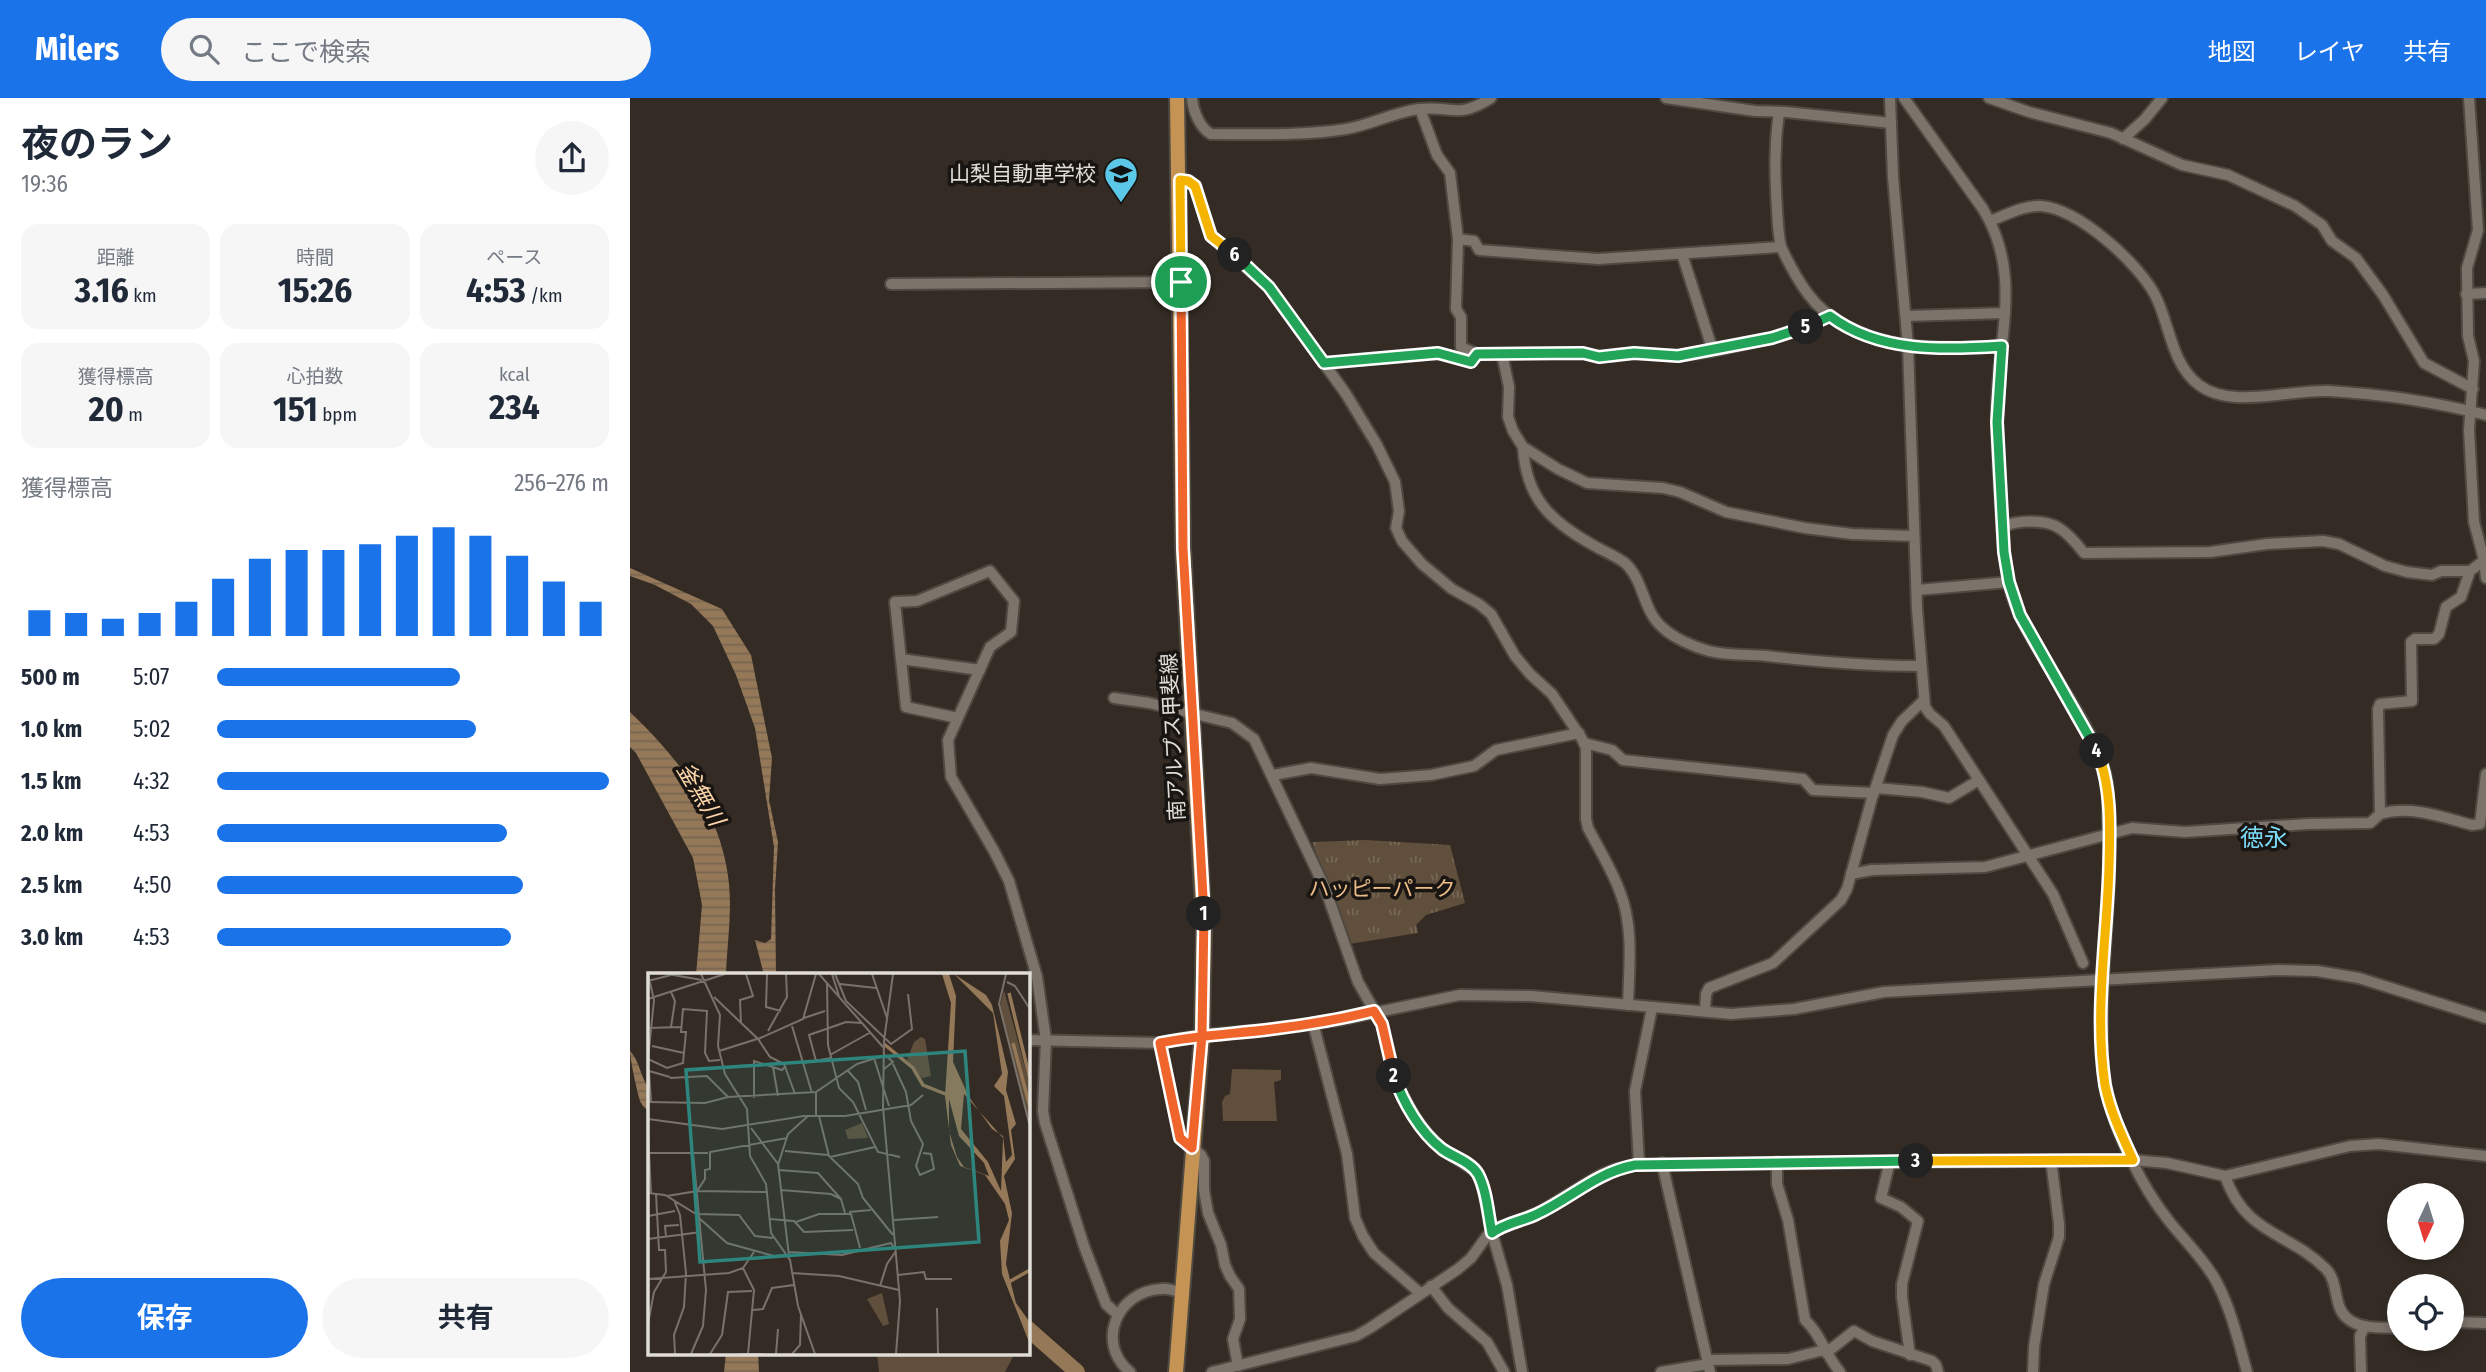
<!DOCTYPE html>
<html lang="ja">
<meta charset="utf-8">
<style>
:root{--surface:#fff;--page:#f6f6f7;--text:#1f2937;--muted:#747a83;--accent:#1a73e8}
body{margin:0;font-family:"Fira Sans Condensed","Noto Sans JP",sans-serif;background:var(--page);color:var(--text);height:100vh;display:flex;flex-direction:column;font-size:26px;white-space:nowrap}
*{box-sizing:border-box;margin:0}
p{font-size:23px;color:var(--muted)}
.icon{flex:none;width:38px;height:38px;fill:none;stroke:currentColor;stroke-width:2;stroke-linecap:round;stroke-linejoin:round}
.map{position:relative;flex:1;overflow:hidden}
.details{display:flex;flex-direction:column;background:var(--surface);width:630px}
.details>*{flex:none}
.needle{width:46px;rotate:184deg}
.buttons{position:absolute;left:1757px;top:1085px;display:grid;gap:14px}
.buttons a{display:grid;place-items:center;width:77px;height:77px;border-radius:50%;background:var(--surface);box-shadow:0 4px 10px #0003;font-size:35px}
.pin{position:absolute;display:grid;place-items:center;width:60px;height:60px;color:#fff;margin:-30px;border:4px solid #fff;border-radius:50%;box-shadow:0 2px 7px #0007}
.km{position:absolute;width:35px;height:35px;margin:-18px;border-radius:50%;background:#222;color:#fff;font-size:19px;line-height:35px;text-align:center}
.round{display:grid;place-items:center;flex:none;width:74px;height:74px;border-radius:37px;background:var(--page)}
.head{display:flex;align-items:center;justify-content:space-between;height:119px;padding:0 21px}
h1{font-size:38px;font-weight:700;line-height:52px}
.stats{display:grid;grid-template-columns:repeat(3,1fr);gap:10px;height:119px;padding:7px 21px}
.stats div{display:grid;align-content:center;border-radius:18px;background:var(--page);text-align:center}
.stats b{font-size:35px;font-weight:700}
.stats small{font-size:19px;font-weight:400}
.stats p{font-size:19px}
.chart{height:196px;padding:14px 21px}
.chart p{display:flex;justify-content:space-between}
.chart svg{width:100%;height:126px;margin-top:7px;stroke:var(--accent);stroke-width:6}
.primary-button{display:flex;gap:14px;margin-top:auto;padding:14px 21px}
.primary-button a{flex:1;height:80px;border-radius:42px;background:var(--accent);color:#fff;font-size:28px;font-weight:700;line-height:80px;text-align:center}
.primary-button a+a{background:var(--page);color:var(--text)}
ul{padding:0 21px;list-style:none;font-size:23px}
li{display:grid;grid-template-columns:112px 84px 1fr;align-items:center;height:52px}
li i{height:18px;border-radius:9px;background:var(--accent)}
header{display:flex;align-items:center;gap:42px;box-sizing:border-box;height:98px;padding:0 35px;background:var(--accent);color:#fff}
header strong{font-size:33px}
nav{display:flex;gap:38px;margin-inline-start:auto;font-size:24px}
.search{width:490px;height:63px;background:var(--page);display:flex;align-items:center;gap:18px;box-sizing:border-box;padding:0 24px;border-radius:38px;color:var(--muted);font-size:26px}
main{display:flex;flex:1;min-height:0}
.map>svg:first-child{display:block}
.grass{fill:#604f3c}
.park{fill:url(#park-tufts)}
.water{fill:url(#water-rules)}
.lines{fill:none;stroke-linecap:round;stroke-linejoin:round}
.river{stroke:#957858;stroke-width:16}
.minor-casing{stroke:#4e4941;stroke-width:14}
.major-casing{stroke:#4e4941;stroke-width:18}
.minor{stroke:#7c736a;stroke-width:10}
.major{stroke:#c59353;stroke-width:14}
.split-1-casing{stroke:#fff;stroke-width:14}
.split-2-casing{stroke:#fff;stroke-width:14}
.split-3-casing{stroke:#fff;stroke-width:14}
.split-4-casing{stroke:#fff;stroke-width:14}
.split-5-casing{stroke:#fff;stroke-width:14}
.split-6-casing{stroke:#fff;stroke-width:14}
.split-7-casing{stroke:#fff;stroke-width:14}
.split-1{stroke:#f0652b;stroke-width:9}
.split-2{stroke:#f0652b;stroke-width:9}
.split-3{stroke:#22a559;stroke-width:9}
.split-4{stroke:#f5b400;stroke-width:9}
.split-5{stroke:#22a559;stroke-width:9}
.split-6{stroke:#22a559;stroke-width:9}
.split-7{stroke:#f5b400;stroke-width:9}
.labels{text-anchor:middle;stroke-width:7;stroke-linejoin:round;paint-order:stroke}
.poi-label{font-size:21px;fill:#e0dcd6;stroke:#191512;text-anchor:end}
.street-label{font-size:21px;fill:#e0dcd6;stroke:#191512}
.park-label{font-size:21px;fill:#edbd88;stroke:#191512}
.water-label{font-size:23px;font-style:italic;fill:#fcd5aa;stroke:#191512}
.quarter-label{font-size:24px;fill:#7bdcf9;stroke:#191512}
.inset-river{fill:none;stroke:#957858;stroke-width:3.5}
.inset-road{fill:none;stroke:#79726b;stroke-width:2}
.view{fill:#2e857e;fill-opacity:0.15;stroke:#2e857e;stroke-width:3.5}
.inset-edge{fill:none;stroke:#e0dcd6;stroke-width:3.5}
</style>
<header>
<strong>Milers</strong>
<div class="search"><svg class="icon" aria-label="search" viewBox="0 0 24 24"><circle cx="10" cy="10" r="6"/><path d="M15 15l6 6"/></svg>ここで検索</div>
<nav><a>地図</a><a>レイヤ</a><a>共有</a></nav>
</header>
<main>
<section class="details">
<div class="head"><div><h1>夜のラン</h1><p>19:36</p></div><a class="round"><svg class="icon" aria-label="share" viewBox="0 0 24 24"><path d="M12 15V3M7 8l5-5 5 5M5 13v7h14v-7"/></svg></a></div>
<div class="stats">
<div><p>距離</p><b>3.16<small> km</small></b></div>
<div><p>時間</p><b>15:26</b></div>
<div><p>ペース</p><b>4:53<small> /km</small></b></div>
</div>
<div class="stats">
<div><p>獲得標高</p><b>20<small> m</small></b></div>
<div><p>心拍数</p><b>151<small> bpm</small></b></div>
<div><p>kcal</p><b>234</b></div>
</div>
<div class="chart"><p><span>獲得標高</span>256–276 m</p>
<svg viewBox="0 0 160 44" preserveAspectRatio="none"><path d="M5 44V35M15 44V36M25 44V38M35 44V36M45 44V32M55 44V24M65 44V17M75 44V14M85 44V14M95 44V12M105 44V9M115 44V6M125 44V9M135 44V16M145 44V25M155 44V32"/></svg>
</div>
<ul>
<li><b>500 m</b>5:07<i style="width:62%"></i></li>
<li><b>1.0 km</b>5:02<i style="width:66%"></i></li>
<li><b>1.5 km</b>4:32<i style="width:100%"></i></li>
<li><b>2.0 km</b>4:53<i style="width:74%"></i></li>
<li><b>2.5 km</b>4:50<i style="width:78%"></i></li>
<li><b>3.0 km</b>4:53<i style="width:75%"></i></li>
</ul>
<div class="primary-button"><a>保存</a><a>共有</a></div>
</section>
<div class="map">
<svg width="1856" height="1274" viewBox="0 0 1856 1274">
<defs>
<pattern id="park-tufts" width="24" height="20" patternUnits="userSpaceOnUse" patternTransform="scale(1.75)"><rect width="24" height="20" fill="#604f3c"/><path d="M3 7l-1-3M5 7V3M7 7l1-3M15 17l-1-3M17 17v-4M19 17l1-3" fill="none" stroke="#766857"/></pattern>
<pattern id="water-rules" width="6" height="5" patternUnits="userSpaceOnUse" patternTransform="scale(1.75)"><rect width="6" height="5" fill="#957858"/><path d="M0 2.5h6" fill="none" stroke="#786550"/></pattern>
</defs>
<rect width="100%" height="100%" fill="#342c24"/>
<g class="grass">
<polygon points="602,971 651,972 651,982 644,984 647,1023 593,1023 592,1004 595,998 600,996"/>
<polygon points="247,1255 385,1255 375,1274 249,1274"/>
</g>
<polygon class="park" points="736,742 820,747 835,805 796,817 786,827 788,835 719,846 682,744"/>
<g class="water">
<polygon points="0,470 92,511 121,557 142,660 139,702 148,744 145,791 146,877 134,877 125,842 135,845 141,841 144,749 125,630 106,577 83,528 61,506 25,487 0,478"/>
<path d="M0 614C50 662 92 715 99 786 102 815 97 847 96 877H66L72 807 63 760 6 655 0 649Z"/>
<path d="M0 953C10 963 10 979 19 990V1014C17 1011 13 1009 11 1005 8 999 0 961 0 953Z"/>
<polygon points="96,1255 128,1255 129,1274 94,1274"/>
</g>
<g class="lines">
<polyline class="river" points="397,1230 447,1274"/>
<g class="minor-casing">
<g id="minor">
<path d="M562 0C563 13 570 30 581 36 626 36 672 38 716 31 741 27 764 14 789 11 823 7 826 22 861 0"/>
<polyline points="1036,0 1125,13 1156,14 1261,25"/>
<polyline points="1260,0 1263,79 1278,248 1287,511 1295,609 1300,616 1314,628 1423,796 1453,865"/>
<path d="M1274 0 1353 111C1392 175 1369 235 1367 304 1366 345 1370 386 1372 427 1374 453 1376 482 1385 506 1408 563 1459 617 1475 675 1480 691 1477 708 1478 724 1483 790 1472 856 1472 922 1472 944 1471 968 1476 990 1485 1034 1511 1088 1539 1123 1554 1142 1572 1159 1585 1181 1601 1210 1608 1242 1617 1274"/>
<polyline points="1359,0 1399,14 1481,35 1552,67 1598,77 1665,108 1692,127 1702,143 1726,160 1753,197 1794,265 1843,291"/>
<polyline points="1839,0 1848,132 1837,170 1838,238 1844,263 1839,332 1844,424 1854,462 1856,480"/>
<polyline points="790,11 807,57 820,75 828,141 826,211 831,219 831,249 847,256 952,255 969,259 1004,255 1048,258 1083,253 1142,240 1200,218"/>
<path d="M1149 14C1144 49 1145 77 1147 112 1148 125 1148 136 1151 149"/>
<polyline points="1493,41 1515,21 1532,0"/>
<path d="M550 82 558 83 565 88 581 138 639 189 716 296 747 347 765 384 769 413 766 430 772 443 792 466 822 491 849 506 861 516 885 558 900 576 922 596 952 641 956 650V721L958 730C969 751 982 772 990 794 1004 829 999 871 998 907"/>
<path d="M1360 123C1376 117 1394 107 1411 108 1449 111 1508 165 1525 197 1540 226 1541 266 1569 287 1603 312 1658 291 1699 293 1751 296 1805 304 1856 317"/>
<path d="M828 141 844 143 849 152 968 161 1151 149C1159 166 1167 181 1178 196 1223 255 1306 252 1372 248"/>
<polyline points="1052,156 1083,253"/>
<polyline points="261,186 551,184"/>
<polyline points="1836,196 1856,195"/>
<polyline points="1276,218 1375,215"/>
<polyline points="872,256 879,289 878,319 883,333 893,349 928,371 957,385 1033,390 1050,394 1096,414 1175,430 1222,436 1284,438"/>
<polyline points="694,265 808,255 841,264 847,256"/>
<path d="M893 349C896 400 920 423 963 447 973 453 986 458 995 465 1014 482 1013 513 1032 529 1043 540 1064 549 1079 553 1098 558 1118 556 1137 558 1188 564 1240 568 1291 568"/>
<path d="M1372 429C1387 422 1415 421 1429 430 1439 436 1447 446 1454 455L1580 454 1637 446 1693 443 1709 446 1755 468 1777 474 1802 477 1811 473H1840"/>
<polyline points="1287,492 1379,484"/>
<polyline points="271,561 350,572"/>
<polyline points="484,600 519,605 602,625 624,641 695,790 728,884 752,926 766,985 785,1020 798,1037 812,1051 846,1073 853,1088 862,1135 877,1187 892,1274"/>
<polyline points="328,620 276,609 265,504 287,503 360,473 384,503 381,534 360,549 318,642 321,679 364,753 379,783 407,879 416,942 413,1013 415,1025 454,1148 476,1206 488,1217"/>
<polyline points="954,645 982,652 993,662 1173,681 1183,692 1244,695"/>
<polyline points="643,677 681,670 750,681 801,677 844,668 866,652 949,635"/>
<polyline points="1246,690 1292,694 1319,700 1349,682"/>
<path d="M1750 716C1780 707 1812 719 1842 727L1850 726 1856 676"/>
<polyline points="1221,776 1242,772 1355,769 1502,730 1555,734 1678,726 1740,725 1750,716 1748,611 1750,606 1782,603 1781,544 1785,541 1804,541 1809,536 1816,509 1831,499 1840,473 1856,461"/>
<polyline points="1075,913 1076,896 1079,890 1143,865 1211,802 1217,791 1242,700 1263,637 1272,623 1294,602"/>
<polyline points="683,925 717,1056 725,1120 733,1138 744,1155 790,1195"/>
<polyline points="397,942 530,945 572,937 644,931 709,922 830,897 901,898 1101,916 1164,911 1254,894 1648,872 1687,873 1729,880 1856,920"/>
<polyline points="530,945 550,1040 571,1057 574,1063 574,1092 578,1115 591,1147 595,1167 600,1178 609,1191 610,1221 603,1241 608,1268"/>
<polyline points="1260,1063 1251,1100 1271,1109 1288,1123 1272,1186 1272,1199 1280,1257"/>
<path d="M1147 1064V1086L1158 1122 1175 1222C1190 1235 1196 1258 1210 1274"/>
<polyline points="1032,1065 1080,1274"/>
<polyline points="1009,1066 1005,993 1022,910"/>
<path d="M1595 1078C1616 1138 1658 1133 1696 1171 1709 1184 1703 1209 1717 1220 1730 1232 1753 1229 1769 1230"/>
<polyline points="801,1188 818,1210 857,1244 874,1274"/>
<polyline points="1822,1224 1856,1225"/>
<polyline points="1196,1255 1224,1233 1242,1243 1302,1263 1306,1267 1308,1274"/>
<polyline points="1078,1262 1158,1261 1194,1252"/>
<path d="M500 1274C465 1245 487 1193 531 1191 538 1190 546 1193 553 1195"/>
<polyline points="582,1274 726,1238 740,1230 828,1171 841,1160 857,1138 866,1132 910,1114 969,1078 986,1071 1005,1067 1503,1062 1537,1065 1595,1078 1720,1048 1749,1046 1856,1058"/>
<polyline points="1031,1274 1078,1266"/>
<polyline points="1403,1274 1404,1249 1414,1186 1429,1139 1429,1126 1421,1062"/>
<polyline points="1731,1274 1730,1238 1735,1228"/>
</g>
</g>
<g class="major-casing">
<polyline id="major" points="546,1274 572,937 574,830 553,450 547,0"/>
</g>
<use href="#minor" class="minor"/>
<use href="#major" class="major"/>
</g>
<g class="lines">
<g class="split-1-casing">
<polyline id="split-1" points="551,184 553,450 574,816"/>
</g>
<g class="split-2-casing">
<path id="split-2" d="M574 816 572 937 562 1050 550 1040 530 945C568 937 605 936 643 931 677 927 711 921 744 913L752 926 764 978"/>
</g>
<g class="split-3-casing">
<path id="split-3" d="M764 978C773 1004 790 1034 812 1051 823 1059 841 1064 848 1076 857 1093 858 1116 862 1135 875 1125 893 1123 907 1116 943 1099 965 1075 1005 1067L1286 1063"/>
</g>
<g class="split-4-casing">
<path id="split-4" d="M1286 1063 1503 1062C1492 1038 1480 1013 1475 987 1464 915 1477 841 1479 769 1480 730 1482 689 1467 653"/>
</g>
<g class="split-5-casing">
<path id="split-5" d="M1176 229 1200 218C1249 255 1315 252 1372 248L1367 324 1374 454 1379 484 1390 517 1467 653"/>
</g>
<g class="split-6-casing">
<polyline id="split-6" points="605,157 639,189 694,265 808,255 841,264 847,256 953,255 969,259 1004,255 1048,258 1142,240 1176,229"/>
</g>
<g class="split-7-casing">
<polyline id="split-7" points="551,184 550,82 558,83 565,88 581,138 605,157"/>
</g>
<use href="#split-1" class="split-1"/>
<use href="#split-2" class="split-2"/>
<use href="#split-3" class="split-3"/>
<use href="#split-4" class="split-4"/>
<use href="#split-5" class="split-5"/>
<use href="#split-6" class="split-6"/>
<use href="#split-7" class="split-7"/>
</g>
<defs>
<g id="school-pin" transform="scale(1.75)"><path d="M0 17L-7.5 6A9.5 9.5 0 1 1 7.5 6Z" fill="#5bc8e7" stroke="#191512"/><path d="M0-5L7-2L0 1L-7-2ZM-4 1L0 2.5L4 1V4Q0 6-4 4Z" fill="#111"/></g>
</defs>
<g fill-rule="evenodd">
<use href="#school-pin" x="491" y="76"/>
</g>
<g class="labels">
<g class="poi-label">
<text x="466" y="83">山梨自動車学校</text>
</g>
<g class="street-label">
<text transform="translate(543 639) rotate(-93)" y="7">南アルプス甲斐線</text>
</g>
<g class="park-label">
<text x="752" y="798">ハッピーパーク</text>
</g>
<g class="water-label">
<text transform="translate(71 696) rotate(59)" y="8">釜無川</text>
</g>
<g class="quarter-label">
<text x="1634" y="748">徳永</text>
</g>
</g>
<g transform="translate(18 875)">
<rect width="382" height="382" fill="#342c24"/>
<path d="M273 64 277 66 283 103 274 105 259 87 266 69ZM234 320 241 351 235 353 219 326Z" fill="#604f3c"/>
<path d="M356 17 381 109V151L352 33ZM214 150 220 165 200 166 197 157Z" fill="#604f3c"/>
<path d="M294 1H301L308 23 305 89 321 124 344 156 355 163 358 189 364 182 356 123 346 113 354 101 345 40 306 1 338 22 344 32 352 65 360 99 358 117 368 151 363 157 367 186 356 203 364 240 358 291 368 330 381 348V369L354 301 352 268 361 247 357 231 337 202 312 193 303 172 297 123 303 30ZM316 121 355 165 353 218 340 189 313 156ZM301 126 311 163 336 190 341 203 316 194 309 184 301 158Z" fill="#957858" fill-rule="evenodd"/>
<path class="inset-river" d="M361 20 382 106M365 70 382 134M236 71 265 95 275 112 300 122M361 309 382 297"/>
<path class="inset-road" d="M53 1 72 42 70 73 77 101 99 136 102 183 118 211 123 260 142 287 150 333 167 381M119 1 118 34 133 38M171 1 235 74M184 1 191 23M187 1 198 28 243 71 264 56 260 21M224 1 239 45M245 1 236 68 235 134 252 328 248 381M358 1 351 31 382 154M25 2 54 7M0 8 27 1M359 9 367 13 382 36M179 11 180 72 191 115 205 129 230 179 252 184M192 11 228 15M66 24 110 66 122 84 136 91 147 121M0 26 77 1M156 45 177 38M93 51 92 27 105 23 98 1M144 53 164 120M23 54 27 28 23 19M0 55 33 54M120 58 139 24 138 1M110 66 155 46 168 1M4 73 36 80M71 78 109 66M182 82 223 59M226 85 241 133M0 86 19 95 35 90 38 59H33L35 36 59 38 57 80 61 88 72 87M0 87 6 27 0 1M168 88 161 62 198 49 214 50M155 90 183 85M245 91 258 119 263 148 275 171 268 193 272 202 286 196 283 181 275 180M125 94 130 123M236 96 245 89 237 82M1 98 3 128M1 98 22 104M200 98 210 109 218 137M22 105 59 103 80 124M106 125V88L134 97 138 93M0 129 57 130 80 124 168 119 209 91 234 83M168 143V120M171 143 181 183 210 211 215 225 245 262M0 146 74 156 156 143H197L263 132 275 122M103 155 130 191 141 283M0 158 3 220M137 178 180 182M2 180H45M182 184 227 174M130 192 140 161 160 143M131 197 170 200 193 226M133 217 183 221 193 226 197 240M49 218 120 219M0 220 17 222 48 241 91 242 107 263 125 265M19 223 49 218 57 206V197L62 196V179L139 165M26 227 32 242 38 300 36 334 26 362 27 381M201 239 223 237M0 243 27 238M51 245 79 270 126 283 139 282M122 246 146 248 156 259 205 257M246 247 290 244M148 249 171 241H203L212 275M18 264 17 253 31 252M0 266 53 259M141 279 194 282 243 270 246 275M95 295 106 317 100 381M144 300 191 303 251 317M250 302 276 299 278 306H304M0 306 81 300 95 295 106 279M232 313 239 291 248 278M289 335 290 381M105 337 115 336 124 315 146 312M0 351 6 319 18 299 17 277H11L8 221M43 381 55 353 58 317 45 180H60M62 381 74 362 80 319 104 318M93 381H116M128 381 130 356M144 381 152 372 153 342"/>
<path class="view" d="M317 78 331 269 52 289 38 97Z"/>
<rect width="382" height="382" class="inset-edge"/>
</g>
</svg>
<div class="buttons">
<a><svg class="needle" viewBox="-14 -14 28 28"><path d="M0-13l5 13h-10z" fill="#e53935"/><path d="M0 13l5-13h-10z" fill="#747a83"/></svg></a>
<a><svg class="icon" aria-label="locate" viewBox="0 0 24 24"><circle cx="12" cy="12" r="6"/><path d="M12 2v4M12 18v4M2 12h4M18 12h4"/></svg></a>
</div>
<div class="pin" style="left:551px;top:184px;background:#1e9e55"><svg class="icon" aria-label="arrive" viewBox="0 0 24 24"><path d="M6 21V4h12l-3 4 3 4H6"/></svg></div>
<b class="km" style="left:574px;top:816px">1</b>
<b class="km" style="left:764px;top:978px">2</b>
<b class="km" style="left:1286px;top:1063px">3</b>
<b class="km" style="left:1467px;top:653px">4</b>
<b class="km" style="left:1176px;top:229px">5</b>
<b class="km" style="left:605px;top:157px">6</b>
</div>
</main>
